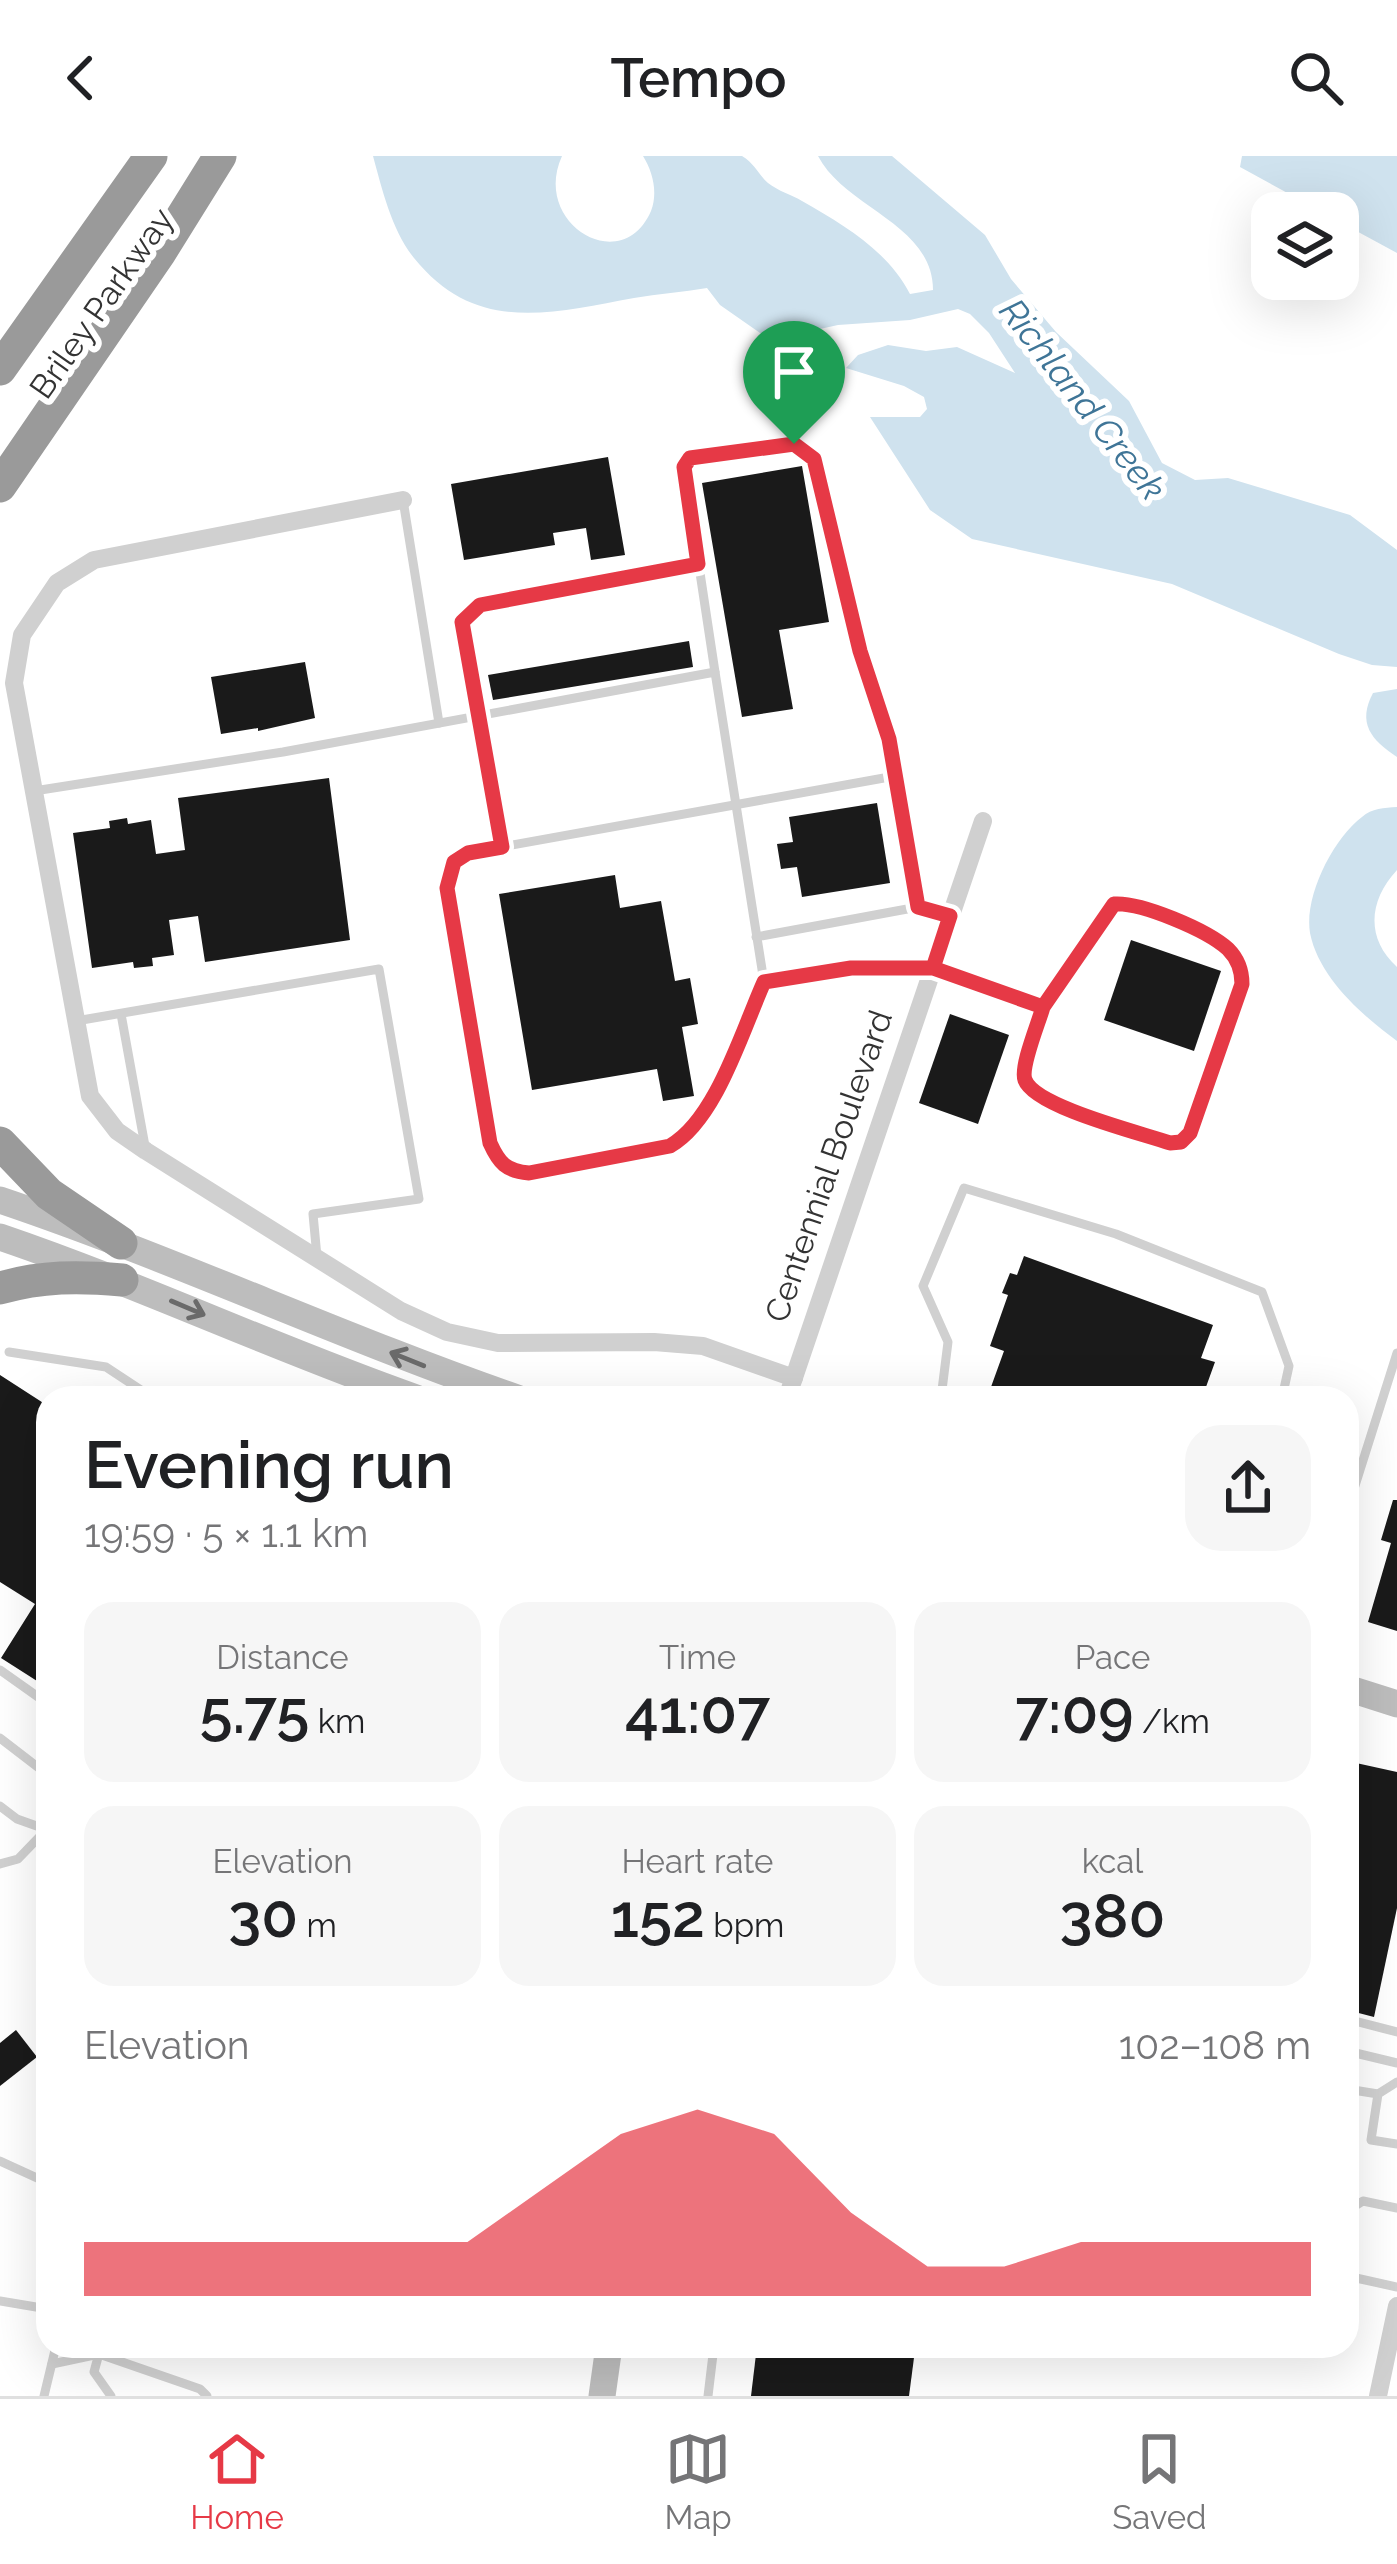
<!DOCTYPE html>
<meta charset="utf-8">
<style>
:root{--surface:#fff;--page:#f6f6f6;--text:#202124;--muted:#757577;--line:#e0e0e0;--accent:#e63946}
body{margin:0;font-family:Raleway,sans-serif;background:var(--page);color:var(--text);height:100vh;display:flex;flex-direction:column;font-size:45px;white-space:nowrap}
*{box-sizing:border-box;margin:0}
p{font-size:39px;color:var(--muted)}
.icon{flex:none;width:66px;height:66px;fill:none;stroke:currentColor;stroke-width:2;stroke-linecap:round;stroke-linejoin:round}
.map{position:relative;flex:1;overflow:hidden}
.drawer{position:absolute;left:36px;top:1230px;width:1323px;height:972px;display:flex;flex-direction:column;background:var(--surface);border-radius:36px;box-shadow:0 12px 48px #0002}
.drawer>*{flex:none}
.tools{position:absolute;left:1251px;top:36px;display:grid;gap:24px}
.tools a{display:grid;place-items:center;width:108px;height:108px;border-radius:24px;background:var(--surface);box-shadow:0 12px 48px #0002;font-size:60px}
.pin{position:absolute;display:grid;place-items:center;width:102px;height:102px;color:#fff;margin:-123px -51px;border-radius:50% 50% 50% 0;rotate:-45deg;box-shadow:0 0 12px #0007}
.pin .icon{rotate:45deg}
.round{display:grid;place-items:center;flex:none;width:126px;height:126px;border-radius:36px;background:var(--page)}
.head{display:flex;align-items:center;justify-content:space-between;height:204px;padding:0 48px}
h1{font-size:66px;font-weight:600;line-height:90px}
.stats{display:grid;grid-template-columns:repeat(3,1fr);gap:18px;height:204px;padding:12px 48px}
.stats div{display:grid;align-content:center;border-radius:30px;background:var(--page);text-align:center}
.stats b{font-size:60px;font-weight:600}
.stats small{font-size:33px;font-weight:400}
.stats p{font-size:33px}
.chart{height:336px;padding:24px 48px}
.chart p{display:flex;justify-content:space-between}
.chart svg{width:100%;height:216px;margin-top:12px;fill:var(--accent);opacity:.7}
header{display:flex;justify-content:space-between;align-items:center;height:156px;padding:0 48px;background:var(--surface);font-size:54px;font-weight:600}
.menu{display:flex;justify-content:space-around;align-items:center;height:168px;border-top:3px solid var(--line);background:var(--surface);font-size:33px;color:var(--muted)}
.menu a{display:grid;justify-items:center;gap:6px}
.menu .on{color:var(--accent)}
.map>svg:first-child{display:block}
.water{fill:#cfe2ee}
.building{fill:#1a1a1a}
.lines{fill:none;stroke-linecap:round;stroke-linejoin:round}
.lane{stroke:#d0d0d0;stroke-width:9}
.street{stroke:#d0d0d0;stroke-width:18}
.secondary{stroke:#bdbdbd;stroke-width:27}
.highway{stroke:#9a9a9a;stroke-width:33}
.oneway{stroke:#6a6a6a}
.route-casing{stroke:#fff;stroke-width:24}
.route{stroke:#e63946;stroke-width:15}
.labels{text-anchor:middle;stroke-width:12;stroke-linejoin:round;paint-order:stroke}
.street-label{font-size:33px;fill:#333;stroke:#fff}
.water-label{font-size:36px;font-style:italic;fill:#3f7597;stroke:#fff}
</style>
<header><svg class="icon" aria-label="back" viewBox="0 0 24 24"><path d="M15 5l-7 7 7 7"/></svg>Tempo<svg class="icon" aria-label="search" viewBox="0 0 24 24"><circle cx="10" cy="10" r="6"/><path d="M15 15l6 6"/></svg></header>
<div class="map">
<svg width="1397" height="2240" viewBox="0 0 1397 2240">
<rect width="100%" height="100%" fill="#fff"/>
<g class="water">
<path d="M373 0H562C531 68 622 122 651 55 658 37 653 16 643 0H742C755 8 758 18 768 27 778 35 792 39 802 45 844 69 888 95 910 138L933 134C933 68 845 52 818 0H892L985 79 1011 123 1056 176 1129 245 1162 307 1195 324 1228 322 1350 359 1397 394V511L1372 509 1339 498 1172 428 972 383 930 354 870 261H920L927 253 924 241 904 230 846 212 858 199 888 189 926 195 957 191 1015 217 989 177 970 158 958 153 910 164 838 169 770 184 720 149 707 132C683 136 658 138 634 142 551 157 476 179 414 102 392 75 382 33 373 0Z"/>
<polygon points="1242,0 1397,0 1397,97 1338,65 1338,57 1324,57 1240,11"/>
<path d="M1397 533V601C1371 584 1357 567 1373 537Z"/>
<path d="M1397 651V714C1369 744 1365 782 1397 811V885C1363 860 1319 822 1310 777 1304 740 1333 683 1362 661 1372 652 1384 652 1397 651Z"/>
</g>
<g class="building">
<polygon points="608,301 625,399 591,404 586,372 553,377 555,389 464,404 451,328"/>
<polygon points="802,310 829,466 779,474 793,553 742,561 702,327"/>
<polygon points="689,485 693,511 493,544 488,519"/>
<polygon points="305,506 315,562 258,575 258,572 221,578 211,521"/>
<polygon points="329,622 350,784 205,806 198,760 169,764 174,799 152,802 153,810 134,812 133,806 92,812 73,677 110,672 109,665 127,662 128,668 151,664 156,698 185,694 178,642"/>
<polygon points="877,647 890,727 802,741 797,711 781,713 777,688 793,686 789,661"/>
<polygon points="615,719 620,752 661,745 675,825 690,822 698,868 682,871 694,940 663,945 657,913 532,934 499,738"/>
<polygon points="1131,784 1221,815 1194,895 1104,864"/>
<polygon points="950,858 1009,879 978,968 919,947"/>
<polygon points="1024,1100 1213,1169 1201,1202 1215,1206 1202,1242 987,1242 1004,1195 990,1190 1008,1139 1002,1137 1010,1117 1017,1119"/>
<polygon points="0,1219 48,1250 48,1532 1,1502 35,1448 0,1426"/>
<polygon points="1393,1344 1397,1344 1397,1475 1368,1466 1391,1387 1381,1384"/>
<polygon points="1347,1605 1397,1616 1397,1752 1374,1861 1347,1854"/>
<polygon points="16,1874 37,1901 0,1930 0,1887"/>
<polygon points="757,2190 887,2190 915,2194 909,2240 751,2240"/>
</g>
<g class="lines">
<g class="lane">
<polyline points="403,344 439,567"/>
<polyline points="715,516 684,311 690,302 794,288 814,303 860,495 889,583 918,751 756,781"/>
<path d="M34 635 283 596 715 516 764 826 851 812 933 811 1043 851C1030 893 1007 919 1052 947L1175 987 1190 977 1242 828C1242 785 1151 746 1114 747L1043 851"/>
<path d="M502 691 463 482C462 464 465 459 480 449L698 408"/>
<polyline points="918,751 950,760"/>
<path d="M764 826C748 861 713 962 685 982 659 1001 618 1002 587 1007 560 1012 532 1021 505 1012L491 987 447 732C449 714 453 707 468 697L895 620"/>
<polyline points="121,858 145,990"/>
<polyline points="76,865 379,813 419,1043 313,1058 317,1101"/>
<polyline points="9,1196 106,1211 153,1242"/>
<polyline points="941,1242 948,1186 923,1130 964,1032 1116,1078 1262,1136 1289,1210 1282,1242"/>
<polyline points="1347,1355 1397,1197"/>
<polyline points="0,1514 48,1548"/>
<polyline points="0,1582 48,1619"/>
<polyline points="0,1650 17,1663 48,1674"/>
<polyline points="0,1708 18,1703 45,1675"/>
<polyline points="1347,1863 1397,1876"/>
<polyline points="1347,1895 1397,1907"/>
<polyline points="1397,1926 1378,1938 1371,1984 1397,1988"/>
<polyline points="1347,1933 1378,1938"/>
<polyline points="0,2005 48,2027"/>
<polyline points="1347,2084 1355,2050 1363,2045 1397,2052"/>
<polyline points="1347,2120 1397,2131"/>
<polyline points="0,2145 48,2153"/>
<polyline points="101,2190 94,2216 111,2240"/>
<polyline points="52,2208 99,2198 200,2233 207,2240"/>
<polyline points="44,2240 56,2190"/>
<polyline points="708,2240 714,2190"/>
</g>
<g class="street">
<polyline points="403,344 94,404 57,427 22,479 14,527 90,940 117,975 146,995 401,1155 447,1176 498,1187 654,1186 703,1190 794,1222"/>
<polyline points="787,1242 983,665"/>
<polyline points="1378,2240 1397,2150"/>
</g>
<g class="secondary">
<path d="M0 1044C175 1103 343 1182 517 1242"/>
<path d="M0 1081C141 1129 276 1193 416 1242"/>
<polyline points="1347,1532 1397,1548"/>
<polyline points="602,2240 609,2190"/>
</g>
<g class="highway">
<polyline points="0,213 151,0"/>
<polyline points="0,330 159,98 220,0"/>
<polyline points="0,987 49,1038 121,1087"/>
<path d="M0 1132C42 1120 79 1120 122 1124"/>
</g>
</g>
<defs><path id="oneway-shaft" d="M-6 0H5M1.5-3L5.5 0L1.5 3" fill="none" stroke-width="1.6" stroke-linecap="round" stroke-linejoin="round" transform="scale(3)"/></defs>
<g class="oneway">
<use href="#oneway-shaft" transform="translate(188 1152) rotate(23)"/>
<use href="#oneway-shaft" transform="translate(407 1203) rotate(-158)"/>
</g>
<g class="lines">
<g class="route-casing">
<path id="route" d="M794 288 690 302 684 311 698 408 480 449 462 466 502 691 468 697 454 706 447 732 490 987C499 1007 506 1015 529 1017L670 990C716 964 742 875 764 826L851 812H933L1043 851C1039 866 1020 911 1025 924 1035 951 1141 977 1170 987L1181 986 1190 977 1242 828C1242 814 1238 803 1228 793 1207 774 1141 746 1114 748L1043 851 933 812 950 760 918 751 889 583 860 495 814 303 794 288"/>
</g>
<use href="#route" class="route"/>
</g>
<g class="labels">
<g class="street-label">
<text transform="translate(101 147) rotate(-55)" y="12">Briley Parkway</text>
<text transform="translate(828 1010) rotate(-71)" y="12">Centennial Boulevard</text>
</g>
<g class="water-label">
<text transform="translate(1083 243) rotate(52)" y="13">Richland Creek</text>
</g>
</g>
</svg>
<div class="tools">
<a><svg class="icon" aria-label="layers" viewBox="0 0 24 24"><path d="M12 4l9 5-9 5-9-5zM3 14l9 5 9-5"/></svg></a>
</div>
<div class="pin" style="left:794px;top:288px;background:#1e9e55"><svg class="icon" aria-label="arrive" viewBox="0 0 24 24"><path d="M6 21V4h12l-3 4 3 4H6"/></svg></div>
<section class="drawer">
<div class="head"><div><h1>Evening run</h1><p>19:59 · 5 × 1.1 km</p></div><a class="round"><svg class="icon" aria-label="share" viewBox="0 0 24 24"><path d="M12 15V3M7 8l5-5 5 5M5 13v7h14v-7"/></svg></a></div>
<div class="stats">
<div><p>Distance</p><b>5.75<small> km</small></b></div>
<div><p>Time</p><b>41:07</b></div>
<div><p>Pace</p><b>7:09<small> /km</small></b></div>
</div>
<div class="stats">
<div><p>Elevation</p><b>30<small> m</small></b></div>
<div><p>Heart rate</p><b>152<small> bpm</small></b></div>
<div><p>kcal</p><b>380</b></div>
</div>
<div class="chart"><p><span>Elevation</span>102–108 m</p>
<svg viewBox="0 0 160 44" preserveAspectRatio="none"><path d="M0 44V33L10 33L20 33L30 33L40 33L50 33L60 22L70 11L80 6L90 11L100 27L110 38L120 38L130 33L140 33L150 33L160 33V44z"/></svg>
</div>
</section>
</div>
<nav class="menu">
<a class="on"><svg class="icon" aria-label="home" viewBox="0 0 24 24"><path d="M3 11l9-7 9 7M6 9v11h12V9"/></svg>Home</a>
<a><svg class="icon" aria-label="map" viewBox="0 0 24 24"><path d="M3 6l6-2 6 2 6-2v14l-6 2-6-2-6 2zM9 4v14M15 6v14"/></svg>Map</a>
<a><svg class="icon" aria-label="saved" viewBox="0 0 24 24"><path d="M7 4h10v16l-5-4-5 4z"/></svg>Saved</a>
</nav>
